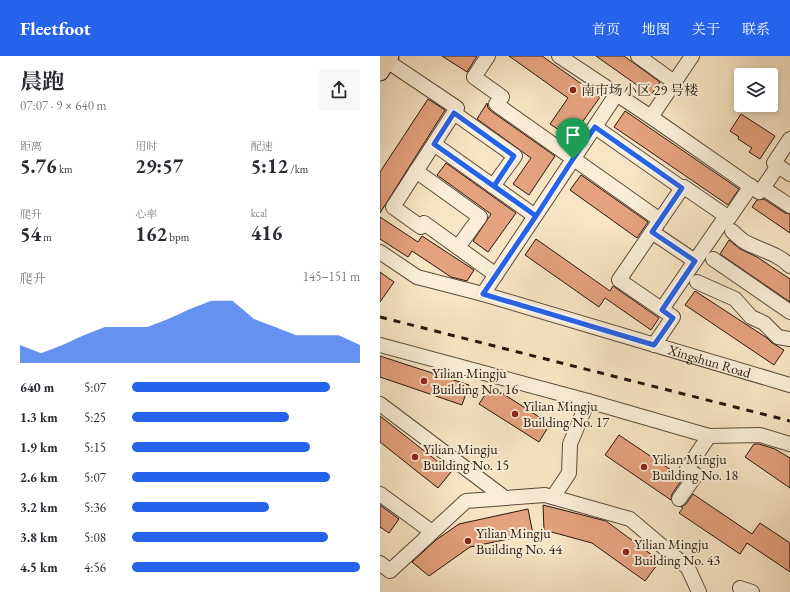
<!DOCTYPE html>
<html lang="zh">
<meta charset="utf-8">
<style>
:root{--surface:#fff;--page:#f7f7f7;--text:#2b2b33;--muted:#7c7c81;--accent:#2563eb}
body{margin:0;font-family:"EB Garamond","Noto Serif SC",serif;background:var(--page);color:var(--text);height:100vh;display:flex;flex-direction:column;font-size:15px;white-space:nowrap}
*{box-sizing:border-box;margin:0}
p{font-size:13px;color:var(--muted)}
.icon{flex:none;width:22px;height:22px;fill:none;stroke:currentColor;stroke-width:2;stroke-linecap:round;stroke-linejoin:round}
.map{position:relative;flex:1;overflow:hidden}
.side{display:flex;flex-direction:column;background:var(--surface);width:380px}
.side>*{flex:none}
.tools{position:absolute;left:354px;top:12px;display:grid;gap:8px}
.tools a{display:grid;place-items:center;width:44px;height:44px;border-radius:4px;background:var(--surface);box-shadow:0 2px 6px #0003;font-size:20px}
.pin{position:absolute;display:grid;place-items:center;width:34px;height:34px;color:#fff;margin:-41px -17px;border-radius:50% 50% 50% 0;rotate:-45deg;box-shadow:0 0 4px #0007}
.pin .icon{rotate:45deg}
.round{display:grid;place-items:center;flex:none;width:42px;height:42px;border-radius:4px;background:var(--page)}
.summary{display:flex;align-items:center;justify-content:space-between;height:68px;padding:0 20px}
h1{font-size:22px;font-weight:700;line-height:30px}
.figures{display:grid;grid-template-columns:repeat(3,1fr);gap:6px;height:68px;padding:4px 20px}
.figures div{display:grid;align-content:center}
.figures b{font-size:20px;font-weight:700}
.figures small{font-size:11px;font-weight:400}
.figures p{font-size:11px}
.chart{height:112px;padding:8px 20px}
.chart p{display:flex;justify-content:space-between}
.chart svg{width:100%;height:72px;margin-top:4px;fill:var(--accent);opacity:.7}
ul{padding:0 20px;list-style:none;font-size:13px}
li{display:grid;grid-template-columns:64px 48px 1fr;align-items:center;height:30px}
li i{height:10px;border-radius:5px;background:var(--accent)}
header{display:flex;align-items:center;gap:24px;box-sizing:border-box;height:56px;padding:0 20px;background:var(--accent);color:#fff}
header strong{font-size:19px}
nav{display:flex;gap:22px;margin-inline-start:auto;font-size:14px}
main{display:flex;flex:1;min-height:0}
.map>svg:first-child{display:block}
.building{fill:#e4a27e;stroke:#27170e}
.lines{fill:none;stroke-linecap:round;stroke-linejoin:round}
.minor-casing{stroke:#5b4a3b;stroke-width:16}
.major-casing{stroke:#27170e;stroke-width:19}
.minor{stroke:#faeed8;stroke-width:14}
.major{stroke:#f8e5c3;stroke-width:17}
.rail{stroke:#27170e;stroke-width:3;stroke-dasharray:7 7;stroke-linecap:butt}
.route-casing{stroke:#fff;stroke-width:8}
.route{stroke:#2563eb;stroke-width:5}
.poi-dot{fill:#8f2418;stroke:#faeed8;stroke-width:1.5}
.labels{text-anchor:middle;stroke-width:4;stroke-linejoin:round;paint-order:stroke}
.poi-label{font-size:14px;fill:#27170e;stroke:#faeed8;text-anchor:start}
.street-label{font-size:14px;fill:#27170e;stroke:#faeed8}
</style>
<header>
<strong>Fleetfoot</strong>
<nav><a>首页</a><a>地图</a><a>关于</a><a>联系</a></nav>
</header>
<main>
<section class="side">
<div class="summary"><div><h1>晨跑</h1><p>07:07 · 9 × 640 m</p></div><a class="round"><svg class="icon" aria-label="share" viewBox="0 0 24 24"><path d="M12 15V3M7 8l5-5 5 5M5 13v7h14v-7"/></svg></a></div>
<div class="figures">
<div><p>距离</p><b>5.76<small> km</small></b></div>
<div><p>用时</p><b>29:57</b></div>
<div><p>配速</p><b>5:12<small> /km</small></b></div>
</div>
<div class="figures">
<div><p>爬升</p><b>54<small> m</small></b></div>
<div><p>心率</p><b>162<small> bpm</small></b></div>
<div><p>kcal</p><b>416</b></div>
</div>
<div class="chart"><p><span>爬升</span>145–151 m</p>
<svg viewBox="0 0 160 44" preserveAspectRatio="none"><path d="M0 44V33L10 38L20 33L30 27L40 22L50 22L60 22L70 17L80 11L90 6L100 6L110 17L120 22L130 27L140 27L150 27L160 33V44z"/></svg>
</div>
<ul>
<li><b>640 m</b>5:07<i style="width:87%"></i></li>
<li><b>1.3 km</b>5:25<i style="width:69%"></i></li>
<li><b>1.9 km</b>5:15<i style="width:78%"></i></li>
<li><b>2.6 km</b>5:07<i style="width:87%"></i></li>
<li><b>3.2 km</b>5:36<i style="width:60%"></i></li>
<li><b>3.8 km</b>5:08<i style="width:86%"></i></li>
<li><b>4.5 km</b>4:56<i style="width:100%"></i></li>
</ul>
</section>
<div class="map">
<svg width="410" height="536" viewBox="0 0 410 536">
<rect width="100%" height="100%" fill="#f8e5c3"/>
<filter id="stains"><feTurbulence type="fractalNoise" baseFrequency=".005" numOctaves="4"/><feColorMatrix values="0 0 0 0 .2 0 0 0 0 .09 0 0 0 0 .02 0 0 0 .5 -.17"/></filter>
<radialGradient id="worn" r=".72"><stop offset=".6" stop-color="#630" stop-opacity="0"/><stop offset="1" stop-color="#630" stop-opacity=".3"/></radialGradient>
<g class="building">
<polygon points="62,0 97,0 87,16"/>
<polygon points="129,0 162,0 220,41 191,82 170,68 188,42"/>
<polygon points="216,0 244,0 280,26 271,39"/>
<polygon points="48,43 65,54 0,157 0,116"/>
<polygon points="107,47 108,52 111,55 175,100 149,139 133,128 151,102 97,63"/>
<polygon points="245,55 359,133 348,149 234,71"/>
<polygon points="361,58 395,80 380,103 369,96 372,92 358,83 359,81 350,75"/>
<polygon points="66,107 136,157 108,196 93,185 111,158 57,119"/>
<polygon points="201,119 268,166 257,182 190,134"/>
<polygon points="384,143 405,157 410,158 410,177 372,151 377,144"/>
<polygon points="0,161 38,186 42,180 94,214 87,225 71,221 32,195 28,201 0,183"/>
<polygon points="156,183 230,235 233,230 279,262 271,274 225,242 219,251 145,199"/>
<polygon points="349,184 360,193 377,201 410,223 410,246 340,198"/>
<polygon points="0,216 14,226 0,246"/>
<polygon points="315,235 387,282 392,287 404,294 394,309 305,249"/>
<polygon points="0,300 89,329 82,349 0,321"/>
<polygon points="111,330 170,368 159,386 99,348"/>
<polygon points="0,360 71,416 58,432 0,386"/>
<polygon points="239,379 303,422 292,438 291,444 225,399"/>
<polygon points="374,388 379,388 395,393 410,402 410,432 365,401"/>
<polygon points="313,438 372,478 380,467 410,487 410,516 367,487 360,498 299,457 303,452 301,451 306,448"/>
<polygon points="0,449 19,463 9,477 0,471"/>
<polygon points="163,449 226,465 280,505 265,525 212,487 164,474"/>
<polygon points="148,453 153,478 90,491 49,520 32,506 56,484 79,468"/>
</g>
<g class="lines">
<g class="minor-casing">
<g id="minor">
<polyline points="108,0 94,21 122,41 116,48 280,164"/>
<polyline points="179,0 271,61 376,134 379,136 383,132 410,150"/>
<polyline points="258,0 294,26"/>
<polyline points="7,5 77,52 13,151 41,171 44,167 116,219"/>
<polyline points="74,57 135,100 113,130"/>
<polyline points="271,61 312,0"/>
<polyline points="215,71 302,132 239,224 293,261 274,289"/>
<polyline points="410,83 394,107 410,118"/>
<polyline points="54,88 155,160"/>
<polyline points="36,115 100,161 78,191"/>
<polyline points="304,131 349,162 371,130"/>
<polyline points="383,132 398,110"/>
<path d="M352 175C356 179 360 183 365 186 380 194 397 197 410 210"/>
<polyline points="272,176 315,205"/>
<path id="s1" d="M0 196 37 221 103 238 410 329"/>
<polyline points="333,203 410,256"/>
<polyline points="317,226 355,243 371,261 384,267 398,281 410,283"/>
<polyline points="103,238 236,39"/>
<polyline points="282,253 346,160"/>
<polyline points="0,289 208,345 329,380 307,413 316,419 299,443"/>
<polyline points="0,348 125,442"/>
<polyline points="329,380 380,379 410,388"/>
<polyline points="0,438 52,476"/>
<polyline points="173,441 189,417 190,388 208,345"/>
<polyline points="0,507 10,515 86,445 165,439 250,463 308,512 319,536"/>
<polyline points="360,532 372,536"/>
</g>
</g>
<g class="major-casing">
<polyline id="major" points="0,16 10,0"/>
</g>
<use href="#minor" class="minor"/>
<use href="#major" class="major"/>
<polyline class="rail" points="0,261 410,365"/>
</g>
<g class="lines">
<g class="route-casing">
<polyline id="route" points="193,103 156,160 54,88 74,57 134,100 114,130 156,160 103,238 274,289 293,262 282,254 315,205 272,176 302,132 215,71 193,103"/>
</g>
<use href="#route" class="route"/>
</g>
<g class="poi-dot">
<circle cx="193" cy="34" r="4"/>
<circle cx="44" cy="325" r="4"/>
<circle cx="135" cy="358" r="4"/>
<circle cx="35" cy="401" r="4"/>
<circle cx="264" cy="411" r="4"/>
<circle cx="88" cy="485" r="4"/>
<circle cx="246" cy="496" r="4"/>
</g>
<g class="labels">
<g class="poi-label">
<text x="201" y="39">南市场小区 29 号楼</text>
<text x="52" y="322">Yilian Mingju<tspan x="52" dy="16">Building No. 16</tspan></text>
<text x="143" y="355">Yilian Mingju<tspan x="143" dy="16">Building No. 17</tspan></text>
<text x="43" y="398">Yilian Mingju<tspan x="43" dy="16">Building No. 15</tspan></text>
<text x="272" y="408">Yilian Mingju<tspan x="272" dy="16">Building No. 18</tspan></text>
<text x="96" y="482">Yilian Mingju<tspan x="96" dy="16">Building No. 44</tspan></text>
<text x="254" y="493">Yilian Mingju<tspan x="254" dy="16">Building No. 43</tspan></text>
</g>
<g class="street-label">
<text dy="5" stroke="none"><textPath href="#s1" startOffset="349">Xingshun Road</textPath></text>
</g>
</g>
<rect width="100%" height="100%" filter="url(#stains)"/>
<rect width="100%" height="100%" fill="url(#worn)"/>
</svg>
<div class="tools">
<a><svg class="icon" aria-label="layers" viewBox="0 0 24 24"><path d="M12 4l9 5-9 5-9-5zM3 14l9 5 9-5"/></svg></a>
</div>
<div class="pin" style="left:193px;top:103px;background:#1e9e55"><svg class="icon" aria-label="arrive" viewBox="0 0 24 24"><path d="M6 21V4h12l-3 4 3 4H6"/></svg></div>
</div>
</main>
